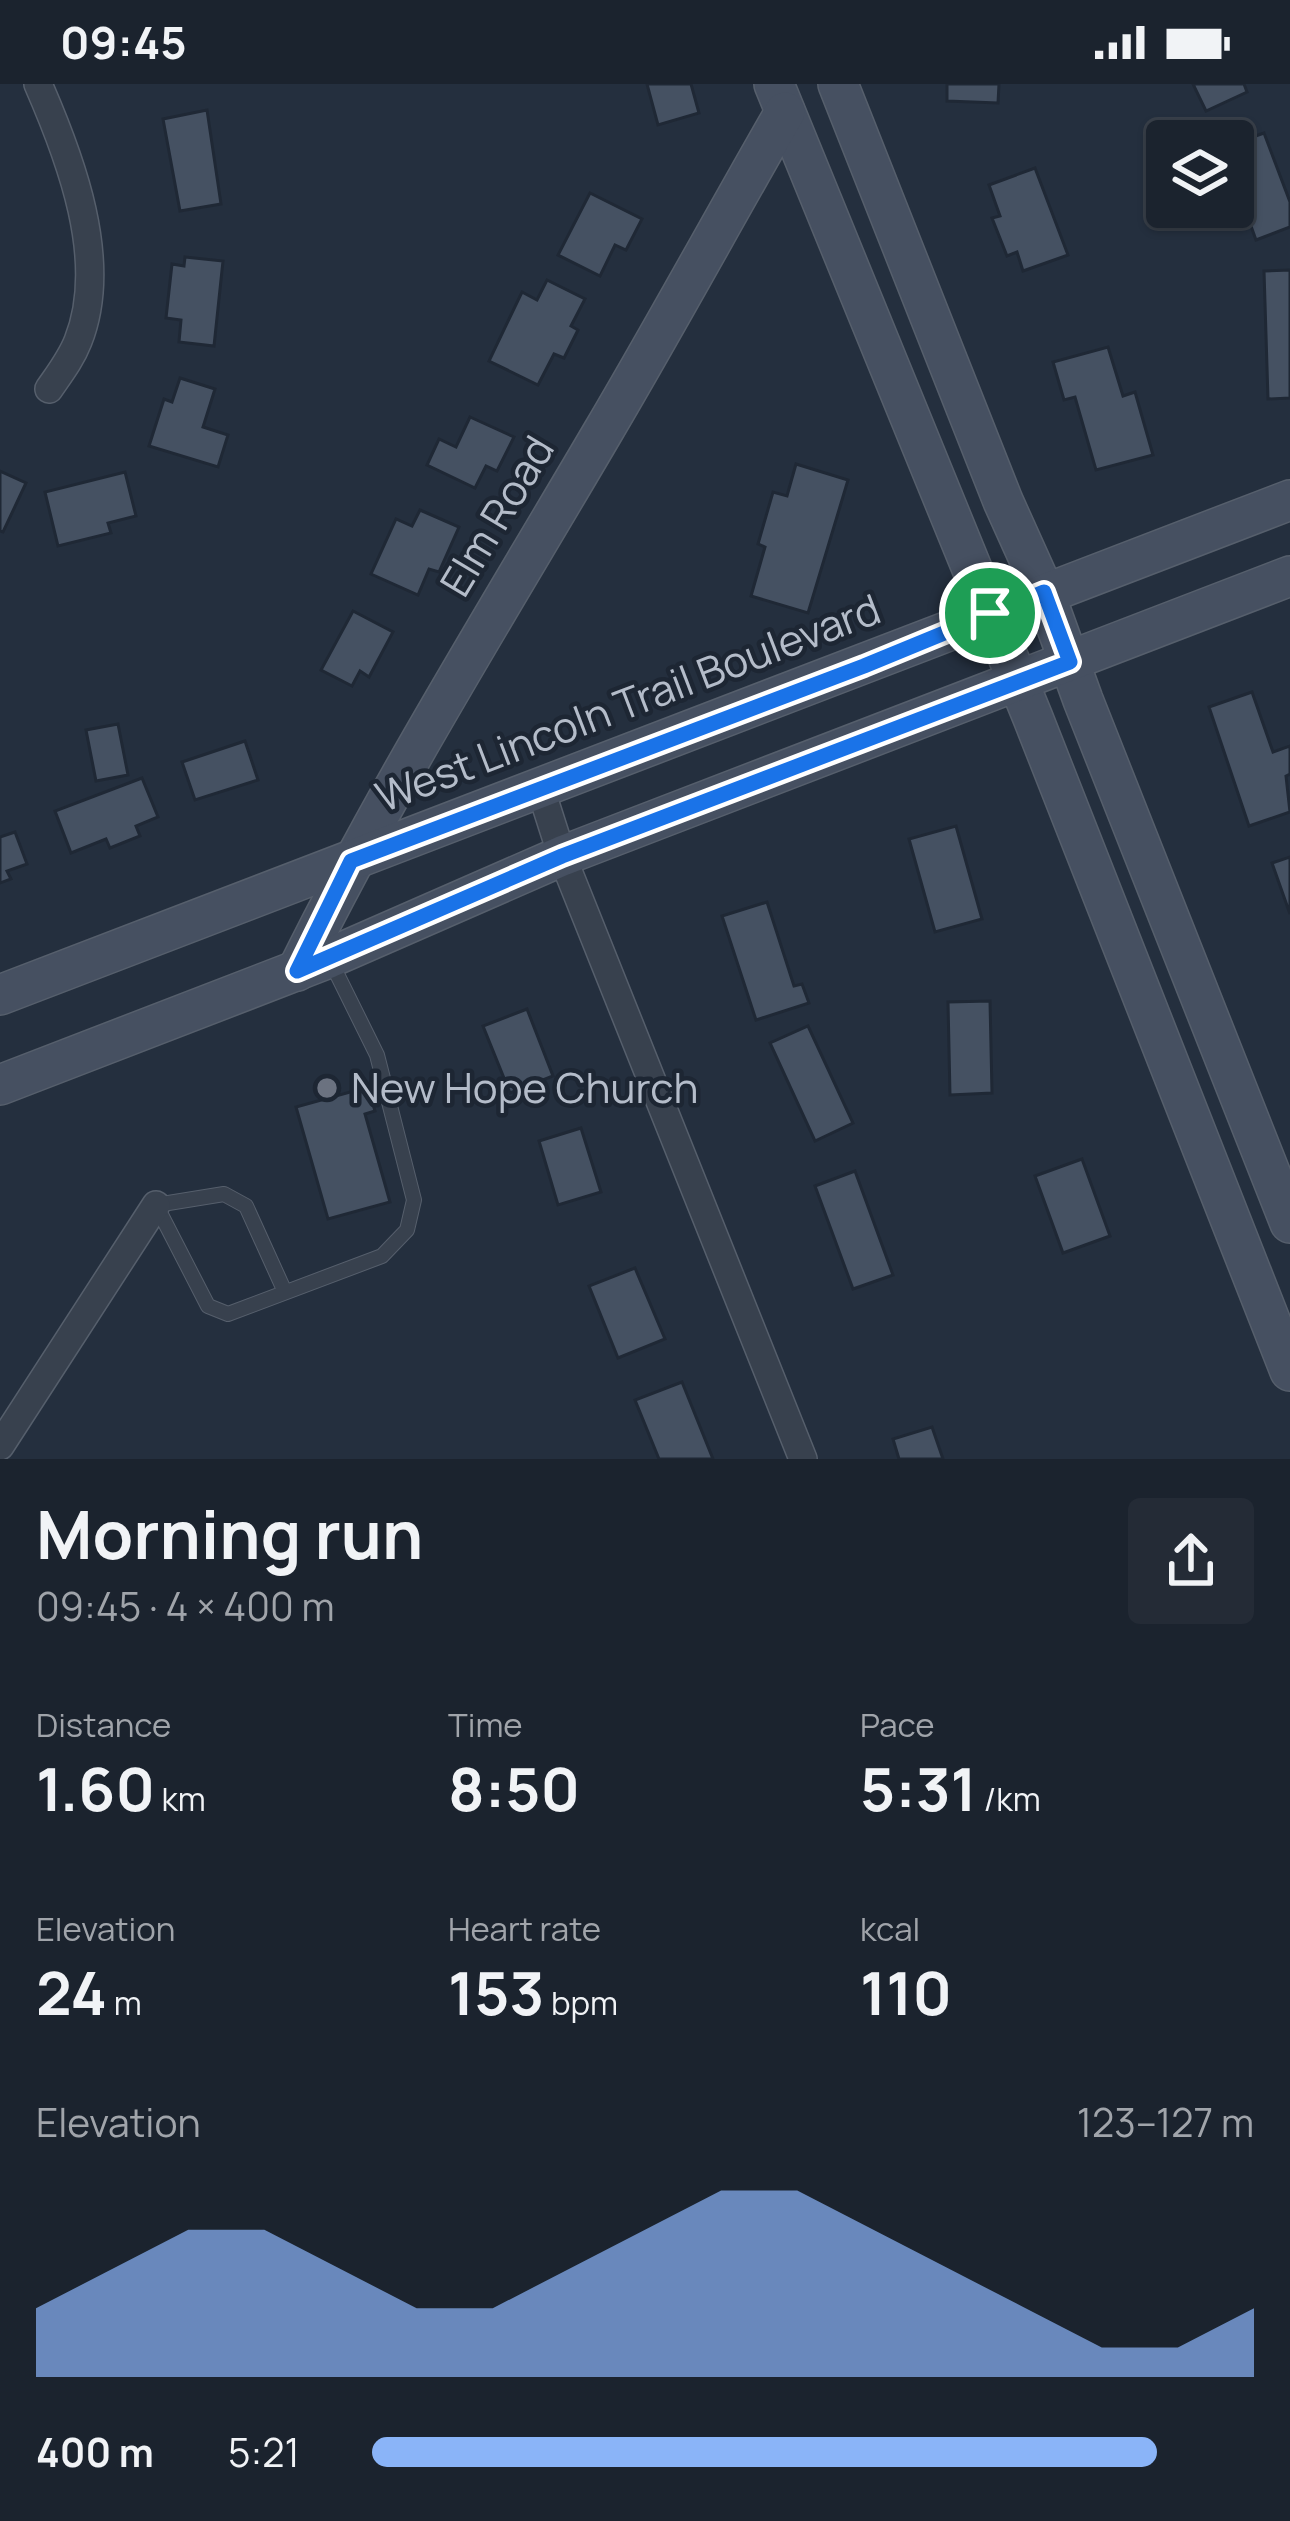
<!DOCTYPE html>
<meta charset="utf-8">
<style>
:root{--surface:#1b232e;--page:#242b36;--text:#f1f3f6;--muted:#a0a4aa;--line:#39404a;--accent:#8ab4f8}
body{margin:0;font-family:Manrope,sans-serif;background:var(--page);color:var(--text);height:100vh;display:flex;flex-direction:column;font-size:45px;white-space:nowrap}
*{box-sizing:border-box;margin:0}
p{font-size:39px;color:var(--muted)}
.icon{flex:none;width:66px;height:66px;fill:none;stroke:currentColor;stroke-width:2;stroke-linecap:round;stroke-linejoin:round}
.map{position:relative;height:1375px;overflow:hidden}
.drawer{display:flex;flex-direction:column;background:var(--surface);flex:1}
.drawer>*{flex:none}
.fabs{position:absolute;left:1146px;top:36px;display:grid;gap:24px}
.fabs a{display:grid;place-items:center;width:108px;height:108px;border-radius:12px;background:var(--surface);box-shadow:0 3px 9px #0004,0 0 0 3px var(--line);font-size:60px}
.pin{position:absolute;display:grid;place-items:center;width:102px;height:102px;color:#fff;margin:-51px;border:6px solid #fff;border-radius:50%;box-shadow:0 3px 12px #0007}
.round{display:grid;place-items:center;flex:none;width:126px;height:126px;border-radius:12px;background:var(--page)}
.summary{display:flex;align-items:center;justify-content:space-between;height:204px;padding:0 36px}
h1{font-size:66px;font-weight:700;line-height:90px}
.stats{display:grid;grid-template-columns:repeat(3,1fr);gap:18px;height:204px;padding:12px 36px}
.stats div{display:grid;align-content:center}
.stats b{font-size:60px;font-weight:700}
.stats small{font-size:33px;font-weight:400}
.stats p{font-size:33px}
.chart{height:336px;padding:24px 36px}
.chart p{display:flex;justify-content:space-between}
.chart svg{width:100%;height:216px;margin-top:12px;fill:var(--accent);opacity:.7}
ul{padding:0 36px;list-style:none;font-size:39px}
li{display:grid;grid-template-columns:192px 144px 1fr;align-items:center;height:90px}
li i{height:30px;border-radius:15px;background:var(--accent)}
.status{display:flex;justify-content:space-between;align-items:center;height:84px;padding:0 60px;background:var(--surface);direction:ltr}
.status svg{height:33px;fill:currentColor}
.map>svg:first-child{display:block}
.building{fill:#455162;stroke:#1f2835;stroke-width:3}
.lines{fill:none;stroke-linecap:round;stroke-linejoin:round}
.service-casing{stroke:#565f6c;stroke-width:16}
.minor-casing{stroke:#565f6c;stroke-width:30}
.secondary-casing{stroke:#565f6c;stroke-width:42}
.service{stroke:#38414e;stroke-width:14}
.minor{stroke:#38414e;stroke-width:27}
.secondary{stroke:#465061;stroke-width:39}
.route-casing{stroke:#fff;stroke-width:24}
.route{stroke:#1a73e8;stroke-width:15}
.worship-dot{fill:#6b7280;stroke:#1d2633;stroke-width:4.5}
.labels{text-anchor:middle;stroke-width:9;stroke-linejoin:round;paint-order:stroke}
.street-label{font-size:42px;fill:#b4bcc9;stroke:#1d2633}
.poi-label{font-size:42px;fill:#b4bcc9;stroke:#1d2633;text-anchor:start}
</style>
<div class="status"><b>09:45</b><svg viewBox="0 0 49 12"><path d="M0 12V9h3v3zM5 12V6h3v6zM10 12V3h3v9zM15 12V0h3v12zM26 1h20v11H26zM47 4h2v5h-2z"/></svg></div>
<div class="map">
<svg width="1290" height="1375" viewBox="0 0 1290 1375">
<rect width="100%" height="100%" fill="#242f3e"/>
<g class="building">
<polygon points="647,0 691,0 699,29 658,41"/>
<polygon points="947,0 999,0 998,19 947,17"/>
<polygon points="1193,0 1244,0 1247,8 1206,27"/>
<polygon points="207,26 221,120 180,127 163,35"/>
<polygon points="1264,49 1290,118 1290,143 1256,156 1242,117 1233,121 1233,60"/>
<polygon points="1035,84 1068,171 1023,187 1017,168 1007,172 992,134 1000,132 989,101"/>
<polygon points="590,109 642,135 626,166 615,161 600,192 558,171"/>
<polygon points="185,173 223,177 214,262 179,258 181,236 166,234 172,180 184,182"/>
<polygon points="1290,186 1290,314 1268,315 1264,187"/>
<polygon points="547,196 585,215 571,242 578,246 564,274 554,270 538,301 489,277 522,208 537,216"/>
<polygon points="1108,263 1123,312 1135,308 1153,371 1096,386 1075,313 1064,316 1053,278"/>
<polygon points="180,294 215,305 203,343 228,351 218,383 149,362 164,315 172,318"/>
<polygon points="470,333 514,353 497,387 486,382 475,404 427,381 439,355 456,363"/>
<polygon points="796,380 848,396 808,529 751,512 765,463 758,460 773,408 787,412"/>
<polygon points="0,387 26,399 3,448 0,447"/>
<polygon points="125,388 136,432 108,439 111,449 58,462 45,408"/>
<polygon points="420,426 459,443 439,488 429,485 418,511 371,490 396,435 412,442"/>
<polygon points="353,527 393,548 369,593 360,587 352,602 321,586"/>
<polygon points="1252,608 1273,668 1290,662 1290,690 1286,692 1290,728 1249,742 1209,623"/>
<polygon points="118,640 128,691 96,697 86,646"/>
<polygon points="245,657 258,696 195,716 182,678"/>
<polygon points="142,694 158,733 136,742 140,752 110,764 106,755 71,769 55,727"/>
<polygon points="956,742 982,835 935,848 909,755"/>
<polygon points="15,748 27,780 7,787 11,795 0,799 0,753"/>
<polygon points="1290,773 1290,830 1272,779"/>
<polygon points="767,818 794,902 802,900 809,919 756,936 722,832"/>
<polygon points="990,917 992,1009 950,1011 948,918"/>
<polygon points="527,925 553,992 510,1009 483,942"/>
<polygon points="808,942 853,1039 815,1057 770,959"/>
<polygon points="368,1003 375,1027 365,1030 390,1118 328,1135 296,1023"/>
<polygon points="581,1044 601,1108 558,1121 539,1057"/>
<polygon points="1082,1075 1110,1152 1063,1169 1035,1092"/>
<polygon points="855,1087 893,1191 853,1205 815,1102"/>
<polygon points="635,1184 665,1255 618,1274 589,1202"/>
<polygon points="682,1298 713,1375 659,1375 635,1316"/>
<polygon points="932,1343 943,1375 899,1375 893,1355"/>
</g>
<g class="lines">
<g class="service-casing">
<polyline id="service" points="285,1208 246,1122 224,1110 156,1121 208,1222 228,1230 382,1172 407,1146 414,1116 377,971 331,878"/>
</g>
<g class="minor-casing">
<g id="minor">
<path d="M38 0C70 73 110 177 78 257 71 275 60 289 49 305"/>
<polyline points="540,703 562,772 803,1375"/>
<polyline points="0,1362 156,1121"/>
</g>
</g>
<g class="secondary-casing">
<g id="secondary">
<polyline points="774,0 1033,634 1290,1287"/>
<polyline points="838,0 1003,417 1044,508 1083,616 1290,1139"/>
<path d="M297 887C389 701 499 525 604 346 666 241 724 134 785 28"/>
<polyline points="0,911 1290,416"/>
<polyline points="0,1001 329,874 562,772 1290,492"/>
</g>
</g>
<use href="#service" class="service"/>
<use href="#minor" class="minor"/>
<use href="#secondary" class="secondary"/>
</g>
<g class="lines">
<g class="route-casing">
<polygon id="route" points="1044,508 1070,578 562,772 297,887 351,777 864,582"/>
</g>
<use href="#route" class="route"/>
</g>
<circle class="worship-dot" cx="327" cy="1004" r="12"/>
<g class="labels">
<g class="street-label">
<text transform="translate(497 432) rotate(-59)" y="15">Elm Road</text>
<text transform="translate(628 619) rotate(-21)" y="15">West Lincoln Trail Boulevard</text>
</g>
<g class="poi-label">
<text x="351" y="1019">New Hope Church</text>
</g>
</g>
</svg>
<div class="fabs">
<a><svg class="icon" aria-label="layers" viewBox="0 0 24 24"><path d="M12 4l9 5-9 5-9-5zM3 14l9 5 9-5"/></svg></a>
</div>
<div class="pin" style="left:990px;top:529px;background:#1e9e55"><svg class="icon" aria-label="arrive" viewBox="0 0 24 24"><path d="M6 21V4h12l-3 4 3 4H6"/></svg></div>
</div>
<section class="drawer">
<div class="summary"><div><h1>Morning run</h1><p>09:45 · 4 × 400 m</p></div><a class="round"><svg class="icon" aria-label="share" viewBox="0 0 24 24"><path d="M12 15V3M7 8l5-5 5 5M5 13v7h14v-7"/></svg></a></div>
<div class="stats">
<div><p>Distance</p><b>1.60<small> km</small></b></div>
<div><p>Time</p><b>8:50</b></div>
<div><p>Pace</p><b>5:31<small> /km</small></b></div>
</div>
<div class="stats">
<div><p>Elevation</p><b>24<small> m</small></b></div>
<div><p>Heart rate</p><b>153<small> bpm</small></b></div>
<div><p>kcal</p><b>110</b></div>
</div>
<div class="chart"><p><span>Elevation</span>123–127 m</p>
<svg viewBox="0 0 160 44" preserveAspectRatio="none"><path d="M0 44V30L10 22L20 14L30 14L40 22L50 30L60 30L70 22L80 14L90 6L100 6L110 14L120 22L130 30L140 38L150 38L160 30V44z"/></svg>
</div>
<ul>
<li><b>400 m</b>5:21<i style="width:89%"></i></li>
</ul>
</section>
